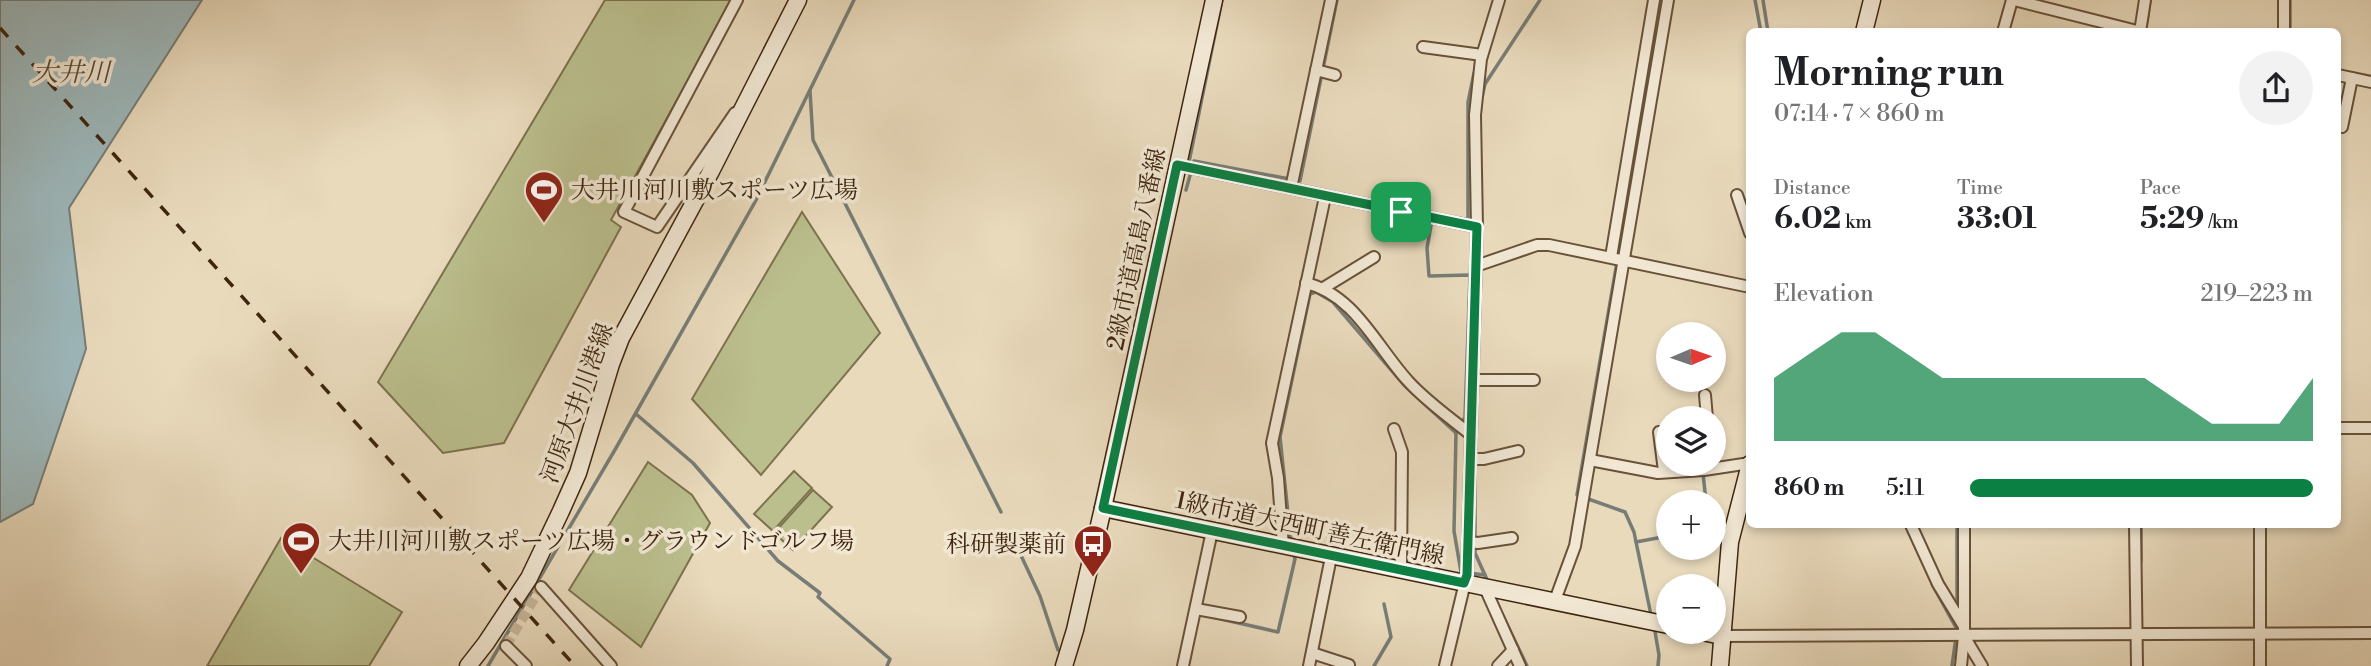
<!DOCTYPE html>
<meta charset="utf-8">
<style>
:root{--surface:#fff;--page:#f2f2f2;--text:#202124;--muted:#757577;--accent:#0b8043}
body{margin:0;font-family:"Libre Bodoni","Noto Serif JP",serif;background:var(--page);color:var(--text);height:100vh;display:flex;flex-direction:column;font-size:26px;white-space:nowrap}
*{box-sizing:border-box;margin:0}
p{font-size:23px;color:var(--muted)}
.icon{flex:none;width:38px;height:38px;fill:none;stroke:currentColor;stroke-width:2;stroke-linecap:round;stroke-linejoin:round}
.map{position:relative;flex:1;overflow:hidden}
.details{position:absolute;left:1746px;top:28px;width:595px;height:500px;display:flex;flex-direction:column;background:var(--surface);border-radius:10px;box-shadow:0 4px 10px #0003}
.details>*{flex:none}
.needle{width:46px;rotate:88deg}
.controls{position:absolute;left:1656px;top:322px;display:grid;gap:14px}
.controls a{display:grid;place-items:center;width:70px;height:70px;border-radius:50%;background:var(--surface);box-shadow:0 4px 10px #0003;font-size:35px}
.pin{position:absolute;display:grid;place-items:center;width:60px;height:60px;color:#fff;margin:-30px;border-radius:14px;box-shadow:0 4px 10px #0006}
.round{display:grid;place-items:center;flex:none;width:74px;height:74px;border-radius:37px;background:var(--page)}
.summary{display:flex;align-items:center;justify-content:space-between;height:119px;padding:0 28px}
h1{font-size:38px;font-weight:700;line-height:52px}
.figures{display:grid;grid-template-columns:repeat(3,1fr);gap:10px;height:119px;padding:7px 28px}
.figures div{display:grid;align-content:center}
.figures b{font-size:30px;font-weight:700}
.figures small{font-size:19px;font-weight:400}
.figures p{font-size:19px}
.chart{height:196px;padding:14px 28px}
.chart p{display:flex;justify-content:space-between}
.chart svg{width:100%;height:126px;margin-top:7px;fill:var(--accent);opacity:.7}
ul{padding:0 28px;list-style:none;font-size:23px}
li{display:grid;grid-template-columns:112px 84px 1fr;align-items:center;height:52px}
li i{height:18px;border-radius:9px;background:var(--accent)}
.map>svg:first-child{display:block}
.green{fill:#bbbe8d;stroke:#7c724e;stroke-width:2}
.water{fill:#9db8bc;stroke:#777d76;stroke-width:2}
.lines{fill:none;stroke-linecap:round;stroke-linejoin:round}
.stream{stroke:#777d76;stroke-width:3.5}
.street-tunnel{stroke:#c7b699;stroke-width:10;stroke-dasharray:10 5;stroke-linecap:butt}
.street-casing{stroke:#69523a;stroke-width:14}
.secondary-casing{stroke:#3e250e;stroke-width:19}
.street{stroke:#f1e7d3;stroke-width:10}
.secondary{stroke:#f1e7d3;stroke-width:16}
.rail{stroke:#3e250e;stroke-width:3.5;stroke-dasharray:12 12;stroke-linecap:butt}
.route-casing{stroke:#fff;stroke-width:14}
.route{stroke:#0b8043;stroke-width:9}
.labels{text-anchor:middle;stroke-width:7;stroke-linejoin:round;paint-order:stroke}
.poi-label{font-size:24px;fill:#3e250e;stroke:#f1e7d3;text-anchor:start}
.street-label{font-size:24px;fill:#3e250e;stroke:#f1e7d3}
.water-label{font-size:26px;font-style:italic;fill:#564a3a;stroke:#f1e7d3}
</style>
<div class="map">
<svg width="2371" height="666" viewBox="0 0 2371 666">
<rect width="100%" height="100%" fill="#e9dabc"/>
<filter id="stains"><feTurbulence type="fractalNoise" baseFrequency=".00286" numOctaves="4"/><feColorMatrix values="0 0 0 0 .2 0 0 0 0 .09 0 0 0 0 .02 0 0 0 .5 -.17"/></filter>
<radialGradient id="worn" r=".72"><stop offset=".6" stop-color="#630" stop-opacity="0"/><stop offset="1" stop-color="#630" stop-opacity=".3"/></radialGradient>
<g class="green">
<polygon points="605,0 732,0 611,220 621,227 504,443 443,453 378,382"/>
<polygon points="802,212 880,333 761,475 692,399"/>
<polygon points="648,462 692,495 710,523 641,647 569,590"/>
<polygon points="794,471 812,488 773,531 754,514"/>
<polygon points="813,490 832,507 793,550 774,533"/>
<polygon points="281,538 402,612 369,666 207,666"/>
</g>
<polygon class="water" points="0,0 202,0 69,208 86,349 33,504 0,522"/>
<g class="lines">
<g class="stream">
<polyline points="1755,0 1761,32"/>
<polyline points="1763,0 1768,32"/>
<polyline points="2147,22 2150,0"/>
<polyline points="2290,32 2290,0"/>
<polyline points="810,91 813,140 1001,512"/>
<polyline points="1482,97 1485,84 1540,0"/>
<polyline points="1192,164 1189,162 1222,0"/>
<polyline points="1186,190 1194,161 1300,181 1337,0"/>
<polyline points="1459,218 1468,220 1468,102 1474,73"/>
<polyline points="1432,220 1427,248 1429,276 1470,275 1465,417 1456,433 1454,531 1461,572 1485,575"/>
<polyline points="1477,394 1481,265"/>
<polyline points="636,414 693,463 778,561 820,593 818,597 890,659 887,666"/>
<polyline points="1475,465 1475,553 1489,584"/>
<polyline points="1703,473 1706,502"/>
<polyline points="1010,532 1040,596 1058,650"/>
<polyline points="1291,542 1280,437 1310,294 1316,292 1333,302 1405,386 1456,433"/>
<polyline points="1636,542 1668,536"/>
<polyline points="2141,561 2141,525"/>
<polyline points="1932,584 1959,633"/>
<polyline points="1957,608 1957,525"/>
<polyline points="1651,615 1634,532 1625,512 1577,495 1662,0"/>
<polyline points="1208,616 1278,632 1295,559 1293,553"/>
<polyline points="1503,616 1527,666"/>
<polyline points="2265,618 2265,666"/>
<polyline points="1654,626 1659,655 1658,666"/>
<polyline points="488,666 616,448 755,202 854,0"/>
<polyline points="1374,666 1391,637 1384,604"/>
<polyline points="1952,666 1956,637"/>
</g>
<polyline class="street-tunnel" points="506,646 541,587"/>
<g class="street-casing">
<g id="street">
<polyline points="2014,0 2141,32"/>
<polyline points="2284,0 2284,32"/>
<polyline points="2003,32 2012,0"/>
<polyline points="2140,32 2145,0"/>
<polyline points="1423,47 1482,55"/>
<polyline points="1316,70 1335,75"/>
<polyline points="2338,75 2371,82"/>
<polyline points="735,113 657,227 624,212 737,0"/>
<polyline points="2342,127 2352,78"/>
<polyline points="1177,165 1477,227"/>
<polyline points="1291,188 1331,0"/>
<polyline points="1737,195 1750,233"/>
<polyline points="1611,257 1654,0"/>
<polyline points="1476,266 1537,245 1549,245 1750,287"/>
<path d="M1306 283C1355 295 1376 346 1408 381 1426 401 1449 417 1470 434"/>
<polyline points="1325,287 1374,257"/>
<polyline points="1473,380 1534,380"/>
<polyline points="1705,395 1707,418"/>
<polyline points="2338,428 2371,428"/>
<polyline points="1394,429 1402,452 1401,571"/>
<polyline points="1659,432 1664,471"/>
<polyline points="1471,459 1484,459 1518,451"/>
<polyline points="1590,460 1658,473 1704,470 1750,463"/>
<polyline points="1911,525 1938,584 1963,625"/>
<polyline points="2135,525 2137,666"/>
<polyline points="2260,525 2260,666"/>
<polyline points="1468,542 1478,543 1512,538"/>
<polyline points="1283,546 1278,478 1272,443 1325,197"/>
<polyline points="541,587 611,666"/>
<polyline points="1485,588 1520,666"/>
<polyline points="1554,603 1575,546 1668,0"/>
<polyline points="1196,609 1240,617"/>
<polyline points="1722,636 2371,633"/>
<polyline points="1964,636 1982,666"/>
<polyline points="506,646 526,666"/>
<polyline points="1312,653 1349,665"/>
<polyline points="1183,666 1212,531"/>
<polyline points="1309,666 1331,557"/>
<polyline points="1445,666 1467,574 1477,227 1475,115 1481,59 1499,0"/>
<polyline points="1498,666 1513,650"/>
<polyline points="1961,666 1964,636 1964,525"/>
</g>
</g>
<g class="secondary-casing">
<g id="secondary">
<polyline points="1864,32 1872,0"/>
<polyline points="1103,508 1668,625"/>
<polyline points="1702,632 1722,636"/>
<polyline points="468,666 486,643 529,578 561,511 578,473 611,364 621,338 710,173 798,0"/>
<polyline points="1064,666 1075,630 1103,508 1214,0"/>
<polyline points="1720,666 1730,542 1750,464"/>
</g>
</g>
<use href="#street" class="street"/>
<use href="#secondary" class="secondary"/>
<polyline class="rail" points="0,28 575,666"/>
</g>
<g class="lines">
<g class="route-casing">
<polygon id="route" points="1177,165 1477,227 1467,575 1464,583 1103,508"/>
</g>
<use href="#route" class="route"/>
</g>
<defs>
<g id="stadium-pin" transform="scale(2.0125)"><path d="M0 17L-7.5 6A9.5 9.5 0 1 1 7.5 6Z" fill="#8f2418" stroke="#f1e7d3"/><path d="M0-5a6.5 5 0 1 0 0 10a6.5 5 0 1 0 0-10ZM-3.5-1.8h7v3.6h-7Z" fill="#fff"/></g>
<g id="bus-pin" transform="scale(2.0125)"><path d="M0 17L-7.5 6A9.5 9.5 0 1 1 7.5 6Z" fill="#8f2418" stroke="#f1e7d3"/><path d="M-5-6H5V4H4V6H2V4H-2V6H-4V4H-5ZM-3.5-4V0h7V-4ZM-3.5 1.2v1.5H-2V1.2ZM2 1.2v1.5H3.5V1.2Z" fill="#fff"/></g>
</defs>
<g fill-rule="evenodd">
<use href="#stadium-pin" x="544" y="190"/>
<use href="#stadium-pin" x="301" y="541"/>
<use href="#bus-pin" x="1093" y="544"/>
</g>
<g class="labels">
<g class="poi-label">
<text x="571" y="198">大井川河川敷スポーツ広場</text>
<text x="328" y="549">大井川河川敷スポーツ広場・グラウンドゴルフ場</text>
<text x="1066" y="552" text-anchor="end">科研製薬前</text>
</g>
<g class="street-label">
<text transform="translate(1136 249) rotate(-78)" y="8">2級市道高島八番線</text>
<text transform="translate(577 403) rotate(-70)" y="8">河原大井川港線</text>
<text transform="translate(1310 528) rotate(12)" y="8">1級市道大西町善左衛門線</text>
</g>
<g class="water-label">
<text x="71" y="81">大井川</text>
</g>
</g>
<rect width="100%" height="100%" filter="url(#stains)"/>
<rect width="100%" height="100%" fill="url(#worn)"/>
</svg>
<div class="controls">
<a><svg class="needle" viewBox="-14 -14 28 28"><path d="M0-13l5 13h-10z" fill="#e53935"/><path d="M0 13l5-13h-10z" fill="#757577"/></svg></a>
<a><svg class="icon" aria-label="layers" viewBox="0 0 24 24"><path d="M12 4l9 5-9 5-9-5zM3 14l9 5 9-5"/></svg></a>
<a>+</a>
<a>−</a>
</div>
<div class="pin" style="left:1401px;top:212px;background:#1e9e55"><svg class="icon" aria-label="arrive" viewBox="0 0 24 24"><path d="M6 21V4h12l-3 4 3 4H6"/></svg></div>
<section class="details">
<div class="summary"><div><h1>Morning run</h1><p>07:14 · 7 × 860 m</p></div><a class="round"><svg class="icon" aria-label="share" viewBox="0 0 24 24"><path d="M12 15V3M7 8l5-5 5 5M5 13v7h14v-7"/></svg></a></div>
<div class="figures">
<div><p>Distance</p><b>6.02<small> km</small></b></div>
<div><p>Time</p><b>33:01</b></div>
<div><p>Pace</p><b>5:29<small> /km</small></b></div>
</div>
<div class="chart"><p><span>Elevation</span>219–223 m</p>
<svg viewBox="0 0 160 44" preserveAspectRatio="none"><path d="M0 44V22L10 14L20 6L30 6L40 14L50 22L60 22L70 22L80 22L90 22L100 22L110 22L120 30L130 38L140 38L150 38L160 22V44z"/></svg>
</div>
<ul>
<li><b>860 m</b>5:11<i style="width:100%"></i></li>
</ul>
</section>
</div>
